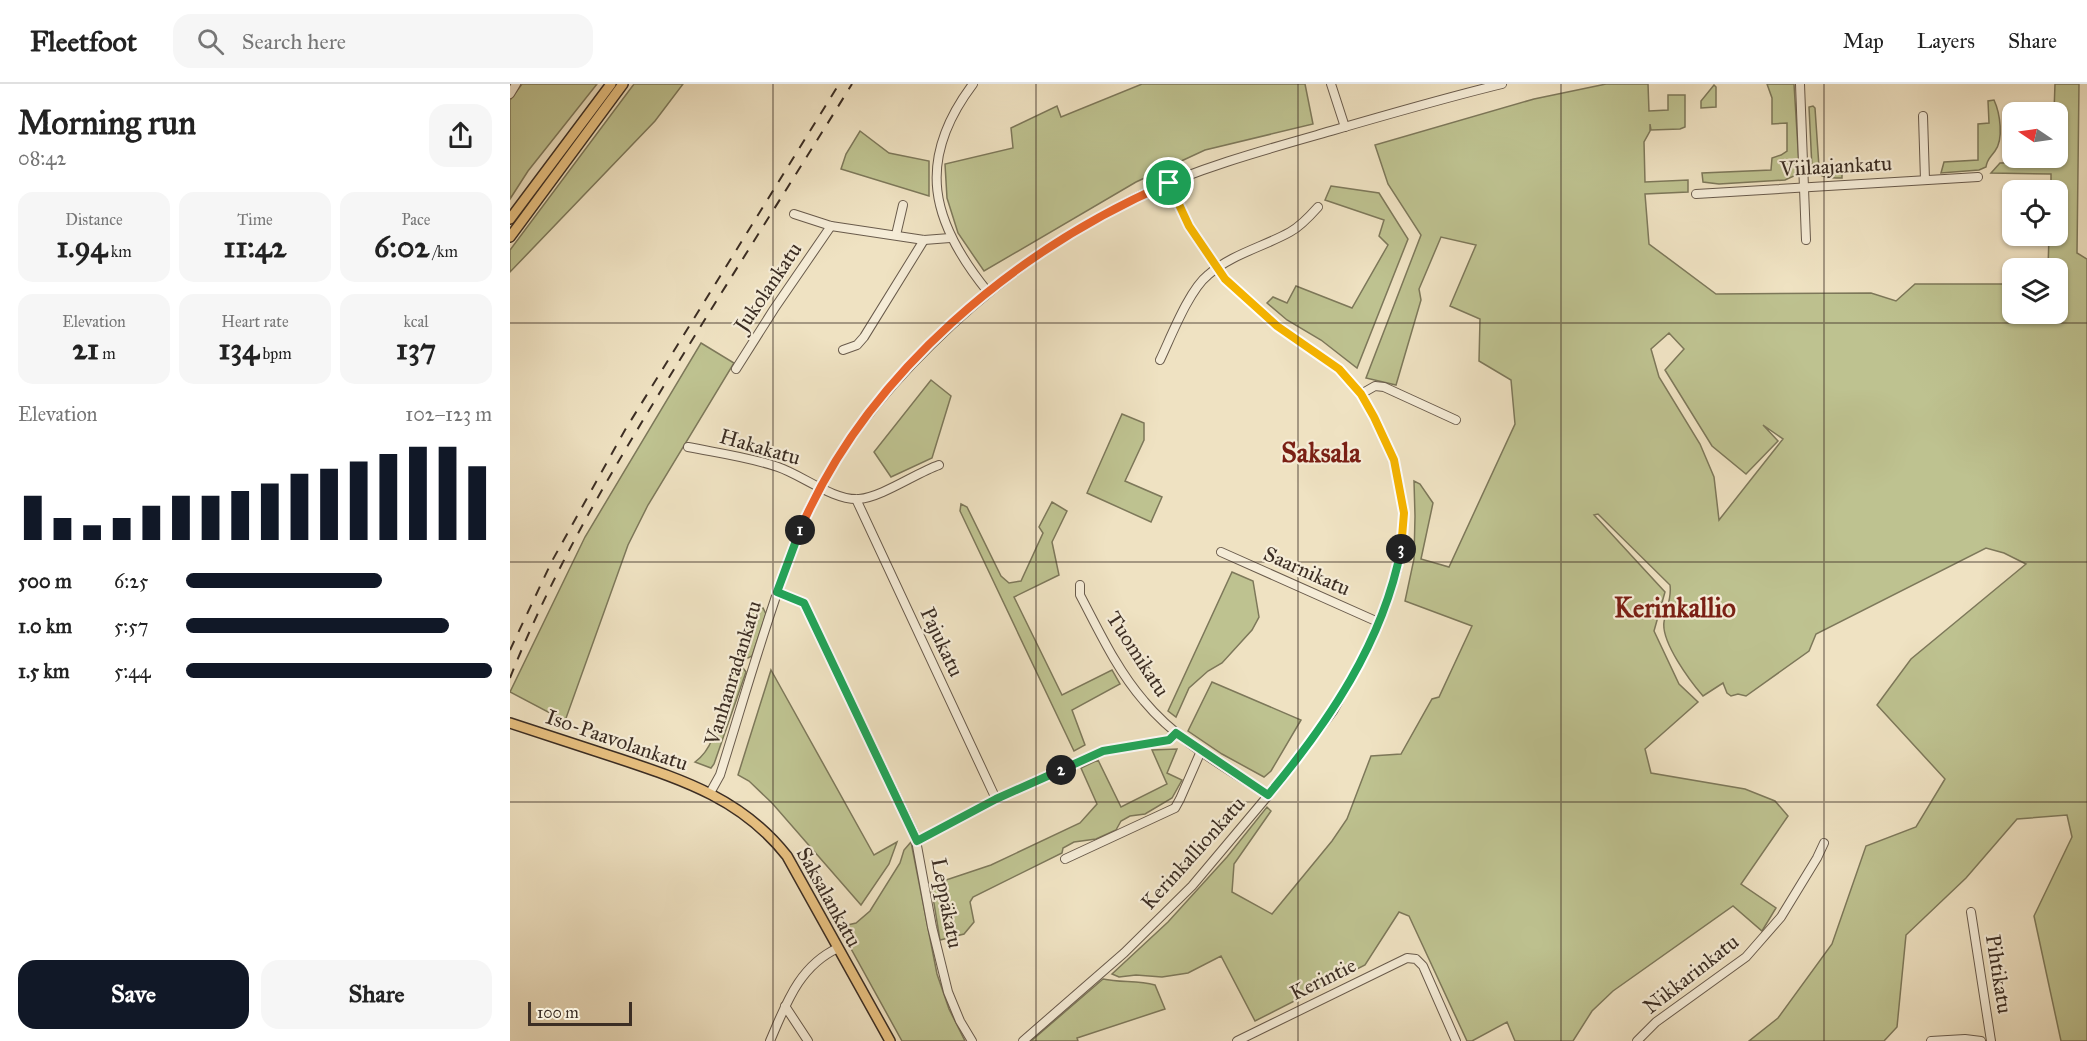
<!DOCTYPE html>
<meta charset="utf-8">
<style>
:root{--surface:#fff;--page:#f6f6f6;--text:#222;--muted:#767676;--line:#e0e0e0;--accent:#111827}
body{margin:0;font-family:"IM FELL Great Primer",serif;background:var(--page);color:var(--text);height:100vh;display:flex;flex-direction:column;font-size:22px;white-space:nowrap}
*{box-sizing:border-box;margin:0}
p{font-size:20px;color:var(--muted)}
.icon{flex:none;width:33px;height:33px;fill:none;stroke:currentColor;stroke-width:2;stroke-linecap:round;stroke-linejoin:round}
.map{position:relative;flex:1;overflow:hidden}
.drawer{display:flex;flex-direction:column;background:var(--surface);width:510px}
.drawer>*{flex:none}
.needle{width:39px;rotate:283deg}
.controls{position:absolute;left:1492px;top:18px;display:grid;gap:12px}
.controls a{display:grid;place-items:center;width:66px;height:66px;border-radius:12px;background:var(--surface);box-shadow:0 2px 4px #0004;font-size:30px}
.scale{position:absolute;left:18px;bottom:15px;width:104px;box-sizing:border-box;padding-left:6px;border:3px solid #3c2e24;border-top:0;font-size:16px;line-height:21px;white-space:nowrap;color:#3c2e24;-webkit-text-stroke:4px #f5ecd7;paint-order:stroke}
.pin{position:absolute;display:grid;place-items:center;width:51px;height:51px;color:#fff;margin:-26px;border:3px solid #fff;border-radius:50%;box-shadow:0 2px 6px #0007}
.km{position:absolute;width:30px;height:30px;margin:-15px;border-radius:50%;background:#222;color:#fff;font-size:16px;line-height:30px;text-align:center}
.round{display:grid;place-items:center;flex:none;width:63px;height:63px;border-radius:18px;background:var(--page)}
.headline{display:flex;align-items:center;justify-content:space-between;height:102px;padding:0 18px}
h1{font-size:33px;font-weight:700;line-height:45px}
.stats{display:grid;grid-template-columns:repeat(3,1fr);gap:9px;height:102px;padding:6px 18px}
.stats div{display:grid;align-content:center;border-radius:15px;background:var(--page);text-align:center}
.stats b{font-size:30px;font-weight:700}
.stats small{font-size:16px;font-weight:400}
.stats p{font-size:16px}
.chart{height:168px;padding:12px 18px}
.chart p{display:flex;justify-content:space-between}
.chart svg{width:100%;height:108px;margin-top:6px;stroke:var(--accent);stroke-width:6}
.action{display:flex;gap:12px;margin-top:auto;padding:12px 18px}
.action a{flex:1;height:69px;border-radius:18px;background:var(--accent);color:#fff;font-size:24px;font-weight:700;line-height:69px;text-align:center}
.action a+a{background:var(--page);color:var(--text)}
ul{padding:0 18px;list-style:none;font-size:20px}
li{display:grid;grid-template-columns:96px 72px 1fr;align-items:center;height:45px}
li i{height:15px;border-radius:8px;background:var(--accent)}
header{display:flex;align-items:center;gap:36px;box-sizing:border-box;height:84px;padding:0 30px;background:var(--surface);border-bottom:2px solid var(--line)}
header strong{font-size:28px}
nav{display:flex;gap:33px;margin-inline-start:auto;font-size:21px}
.search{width:420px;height:54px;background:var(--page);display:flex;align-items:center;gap:15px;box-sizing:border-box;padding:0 21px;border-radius:18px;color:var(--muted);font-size:22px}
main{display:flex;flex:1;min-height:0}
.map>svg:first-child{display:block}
.green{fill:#bec290;stroke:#7d785a;stroke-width:1.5;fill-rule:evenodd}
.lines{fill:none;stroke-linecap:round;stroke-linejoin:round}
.minor-casing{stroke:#695b4c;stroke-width:10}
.major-casing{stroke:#3c2e24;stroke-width:12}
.minor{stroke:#f5ecd7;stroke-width:8}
.major{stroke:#e8c181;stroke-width:9}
.rail{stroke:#3c2e24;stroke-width:2;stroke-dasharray:10 10;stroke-linecap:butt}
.split-1-casing{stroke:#fff;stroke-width:12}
.split-2-casing{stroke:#fff;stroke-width:12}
.split-3-casing{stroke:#fff;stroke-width:12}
.split-4-casing{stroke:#fff;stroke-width:12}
.split-1{stroke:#f0652b;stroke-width:8}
.split-2{stroke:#22a559;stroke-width:8}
.split-3{stroke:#22a559;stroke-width:8}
.split-4{stroke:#f5b400;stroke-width:8}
.grid{fill:none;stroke:#3c2e24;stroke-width:1.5;stroke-opacity:0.55}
.labels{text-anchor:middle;stroke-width:4.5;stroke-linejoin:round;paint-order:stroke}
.street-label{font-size:21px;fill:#3c2e24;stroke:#f5ecd7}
.district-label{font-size:27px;font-weight:bold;fill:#7a1f14;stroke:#f5ecd7}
</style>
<header>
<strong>Fleetfoot</strong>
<div class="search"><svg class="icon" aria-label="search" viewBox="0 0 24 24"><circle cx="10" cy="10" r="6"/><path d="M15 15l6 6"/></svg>Search here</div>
<nav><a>Map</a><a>Layers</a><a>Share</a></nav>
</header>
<main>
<section class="drawer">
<div class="headline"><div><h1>Morning run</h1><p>08:42</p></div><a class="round"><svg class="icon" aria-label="share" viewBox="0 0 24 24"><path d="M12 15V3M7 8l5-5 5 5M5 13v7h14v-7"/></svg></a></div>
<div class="stats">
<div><p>Distance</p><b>1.94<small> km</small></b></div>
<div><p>Time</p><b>11:42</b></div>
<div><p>Pace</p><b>6:02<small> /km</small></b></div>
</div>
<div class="stats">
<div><p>Elevation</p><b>21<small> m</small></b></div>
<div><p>Heart rate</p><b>134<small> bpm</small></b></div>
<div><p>kcal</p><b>137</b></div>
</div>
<div class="chart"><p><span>Elevation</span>102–123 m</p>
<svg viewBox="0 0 160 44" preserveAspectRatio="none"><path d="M5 44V26M15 44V35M25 44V38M35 44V35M45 44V30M55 44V26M65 44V26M75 44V24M85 44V21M95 44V17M105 44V15M115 44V12M125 44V9M135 44V6M145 44V6M155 44V14"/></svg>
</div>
<ul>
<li><b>500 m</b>6:25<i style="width:64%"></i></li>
<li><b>1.0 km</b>5:57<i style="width:86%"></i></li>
<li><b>1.5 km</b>5:44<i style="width:100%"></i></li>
</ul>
<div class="action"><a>Save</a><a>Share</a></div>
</section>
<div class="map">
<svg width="1577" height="957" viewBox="0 0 1577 957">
<rect width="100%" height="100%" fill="#efe2c2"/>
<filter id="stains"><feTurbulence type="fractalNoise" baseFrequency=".00333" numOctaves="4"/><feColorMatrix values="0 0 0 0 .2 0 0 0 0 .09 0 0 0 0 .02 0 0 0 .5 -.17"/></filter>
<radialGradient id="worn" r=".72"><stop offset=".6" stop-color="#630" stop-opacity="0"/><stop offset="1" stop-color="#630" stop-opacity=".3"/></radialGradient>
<g class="green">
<polygon points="12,0 87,0 18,87 0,115 0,16"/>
<polygon points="124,0 173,0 145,37 0,188 0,166"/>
<polygon points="632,0 795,0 803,40 695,66 626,98 474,187 448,149 437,114 435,80 503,64 501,44 547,22 551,33"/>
<path d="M1096 0H1138L1139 27 1158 26V11H1175V43L1170 45 1141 46 1140 40V47L1134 58 1135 98 1178 96V108L1135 110 1139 160 1206 210 1361 209 1386 217 1405 200H1503V230H1548V184H1538L1539 152H1548V106H1541V90L1481 89 1490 79 1542 78V74H1548V28H1544L1545 0H1569L1567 169 1577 175V957H1551L1524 832 1562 753 1557 731 1507 735 1456 794 1396 851 1387 943 1374 957H1239L1268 934 1322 860 1356 762 1406 743 1435 695 1367 621 1401 575 1516 480 1494 469 1476 464 1306 550 1299 567 1236 612 1228 610 1221 612 1217 609 1213 599 1193 612C1180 597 1151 558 1154 538 1156 525 1162 515 1160 501L1088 430 1084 431 1155 508 1144 547 1169 600 1188 618 1135 665 1141 689 1235 705 1265 717 1278 732 1231 800 1266 824 1252 847 1223 822 1103 907 1082 927 1063 957H1005L997 938 962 957H957L899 832 889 828 855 881 745 937 711 872 678 889 652 893 626 891 609 893 602 890 658 838 717 773 757 723 761 727 724 780 722 808 762 830 822 757 837 735 861 672 891 670 922 615 929 613 962 542 895 517 904 475 905 432 904 397 910 400 923 419 911 475 939 483 1005 340 1001 296 969 277 970 235 940 222 966 161 931 153 909 205 911 216 886 301 856 294 911 151 878 100 865 61 1024 15ZM1159 249 1174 265 1155 286 1202 362 1236 390 1268 357 1253 341 1273 355 1209 436 1204 393 1190 360 1149 293 1141 265Z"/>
<polygon points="1257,0 1284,0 1289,81 1284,92 1275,96 1209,100 1193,98 1192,89 1261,86 1262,74 1271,71 1277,67 1277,39 1262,40 1262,14"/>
<polygon points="1204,1 1206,3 1206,23 1191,24 1191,17"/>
<path d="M1484 16C1490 29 1494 55 1485 67 1480 74 1477 75 1476 83L1469 86 1431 89 1434 78 1468 76V40L1479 39 1478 17Z"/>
<path d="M1303 22 1305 24 1309 83 1332 85V94C1319 94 1310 94 1302 84L1299 23Z"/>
<polygon points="350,47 379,69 419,77 419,112 331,85 336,70"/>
<polygon points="821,102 869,109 898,155 847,284 811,256 777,236 757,219 763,213 777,219 786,202 842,224 878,161 869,152 874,136 815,116"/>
<polygon points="191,259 224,279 138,421 118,461 55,637 0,608 75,453"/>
<polygon points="421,296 441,312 422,374 381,393 364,368"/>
<polygon points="612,330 634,339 634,356 615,397 652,413 641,438 577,409"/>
<polygon points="542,418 557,427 542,458 549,491 504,513 552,611 602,586 610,600 562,626 575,661 564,667 450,427 451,420 457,423 491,492 499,499 511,497 533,449 529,443"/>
<polygon points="722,488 743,497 749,533 742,546 712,579 698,587 679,604 666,633 658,627"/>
<polygon points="249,523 253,524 256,530 242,572 238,574 229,569 239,530 243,525"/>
<path d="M225 584H233L236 588 204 680 201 684 185 678C215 656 205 610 225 584Z"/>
<polygon points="261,586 364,771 387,758 379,780 351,821 262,719 239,697 228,691"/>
<polygon points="702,598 791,636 761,687 754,693 712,670 678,647"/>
<polygon points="667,665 657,689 672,696 662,714 635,730 620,732 611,737 606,746 586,755 564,758 553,764 552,769 463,813 460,818 464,838 454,850 430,856 421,801 481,781 570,739 587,720 571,684 588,676 611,723 657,700 642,666"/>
<polygon points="401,758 427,890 439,925 455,957 392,957 329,843 346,839 360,827 390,779 394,766"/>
<path d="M593 895C611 899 627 896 645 901L655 925 567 954 568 957H521Z"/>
</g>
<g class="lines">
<g class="minor-casing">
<g id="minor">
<path d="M463 0C405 77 421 138 478 208"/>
<polyline points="821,0 835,43"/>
<polyline points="1290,0 1296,156"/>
<polyline points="0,10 6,0"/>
<polyline points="1413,32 1415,96"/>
<polyline points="1186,110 1468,93"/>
<polyline points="284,130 321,142 414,156 440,154"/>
<polyline points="386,151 393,121"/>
<polyline points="333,266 347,261 354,253 414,156"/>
<path d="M650 276C661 253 679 206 698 191 722 170 753 163 780 148 791 142 800 132 808 123"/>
<polyline points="226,285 264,225 321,142"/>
<polyline points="851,310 865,302 874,303 946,336"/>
<path d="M178 363C208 369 239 373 268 383 292 391 324 417 349 415 372 413 406 389 429 381"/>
<polyline points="346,415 486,715"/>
<polyline points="711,468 868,538"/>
<path d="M570 501V511C589 547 607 586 634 617 667 657 715 683 758 711"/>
<polyline points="267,508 294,519 405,751 422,843 438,908 450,937 462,957"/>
<path d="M200 709 210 691C231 624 250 557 273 492 282 469 289 445 300 423 330 362 372 309 421 261 482 200 553 149 631 111 687 85 747 68 807 51 869 33 930 15 992 0"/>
<polyline points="407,757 486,715 593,667 659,656 667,649"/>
<polyline points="555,775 665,724 670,715 691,667"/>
<polyline points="1461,828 1481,957"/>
<polyline points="275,922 298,957"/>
<path d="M260 957C276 920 289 882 328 864"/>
<polyline points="513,957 614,869 682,802 772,695 823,627 858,564 877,517 887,486 892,460 894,429 884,376 864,333 851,310 829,285 767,242 715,195 679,142 659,99"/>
<polyline points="727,957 897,874 906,875 913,882 946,957"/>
<polyline points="1127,957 1146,938 1236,873 1271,833 1307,774 1314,759"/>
<polyline points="1421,957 1455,955 1471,957"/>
</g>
</g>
<g class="major-casing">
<g id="major">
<polyline points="0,135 101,0"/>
<polyline points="0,153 113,0"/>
<path d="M0 639C37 651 73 663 110 675 176 697 233 716 277 772L380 957"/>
</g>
</g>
<use href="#minor" class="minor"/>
<use href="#major" class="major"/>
<g class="rail">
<polyline points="0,566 42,477 115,346 329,0"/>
<path d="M0 594C46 478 111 371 176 266 231 177 287 89 342 0"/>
</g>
</g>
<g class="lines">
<g class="split-1-casing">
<path id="split-1" d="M290 446C357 289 505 166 659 99"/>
</g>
<g class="split-2-casing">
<polyline id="split-2" points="290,446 267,508 294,519 407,757 486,715 551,686"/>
</g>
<g class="split-3-casing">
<path id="split-3" d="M551 686 593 667 659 656 666 649 758 711C818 639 873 559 891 465"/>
</g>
<g class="split-4-casing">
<polyline id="split-4" points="659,99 679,142 715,195 767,242 829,285 851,310 864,333 884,376 894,429 891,465"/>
</g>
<use href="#split-1" class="split-1"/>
<use href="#split-2" class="split-2"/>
<use href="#split-3" class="split-3"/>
<use href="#split-4" class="split-4"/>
</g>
<path class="grid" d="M263 0V957M526 0V957M788 0V957M1051 0V957M1314 0V957M0 239H1577M0 478H1577M0 718H1577"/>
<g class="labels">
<g class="street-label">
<text transform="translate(1326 82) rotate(-3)" y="7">Viilaajankatu</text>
<text transform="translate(258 203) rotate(-56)" y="7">Jukolankatu</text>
<text transform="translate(250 363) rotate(16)" y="7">Hakakatu</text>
<text transform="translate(797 487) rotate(24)" y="7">Saarnikatu</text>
<text transform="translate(432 558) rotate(65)" y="7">Pajukatu</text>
<text transform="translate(628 570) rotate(57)" y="7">Tuomikatu</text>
<text transform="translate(223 589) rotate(-73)" y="7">Vanhanradankatu</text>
<text transform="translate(107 656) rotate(19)" y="7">Iso-Paavolankatu</text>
<text transform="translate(683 769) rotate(-48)" y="7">Kerinkallionkatu</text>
<text transform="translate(319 813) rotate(61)" y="7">Saksalankatu</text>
<text transform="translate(437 819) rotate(79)" y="7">Leppäkatu</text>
<text transform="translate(1181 890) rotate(-38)" y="7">Nikkarinkatu</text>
<text transform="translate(1489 890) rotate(81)" y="7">Pihtikatu</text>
<text transform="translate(813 895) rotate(-26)" y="7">Kerintie</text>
</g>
<g class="district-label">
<text x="811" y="378">Saksala</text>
<text x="1165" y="533">Kerinkallio</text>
</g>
</g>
<rect width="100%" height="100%" filter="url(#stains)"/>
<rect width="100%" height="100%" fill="url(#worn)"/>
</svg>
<div class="controls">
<a><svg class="needle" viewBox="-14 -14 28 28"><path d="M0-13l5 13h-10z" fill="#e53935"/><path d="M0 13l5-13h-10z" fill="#767676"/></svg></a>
<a><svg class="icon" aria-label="locate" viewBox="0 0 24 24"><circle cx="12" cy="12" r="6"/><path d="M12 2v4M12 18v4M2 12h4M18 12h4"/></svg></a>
<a><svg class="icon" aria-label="layers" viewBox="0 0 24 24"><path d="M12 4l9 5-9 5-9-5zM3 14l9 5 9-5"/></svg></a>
</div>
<div class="scale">100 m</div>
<div class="pin" style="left:659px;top:99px;background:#1e9e55"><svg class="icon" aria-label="arrive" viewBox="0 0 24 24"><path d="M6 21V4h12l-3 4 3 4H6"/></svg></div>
<b class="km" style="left:290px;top:446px">1</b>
<b class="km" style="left:551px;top:686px">2</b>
<b class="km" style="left:891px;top:465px">3</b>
</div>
</main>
